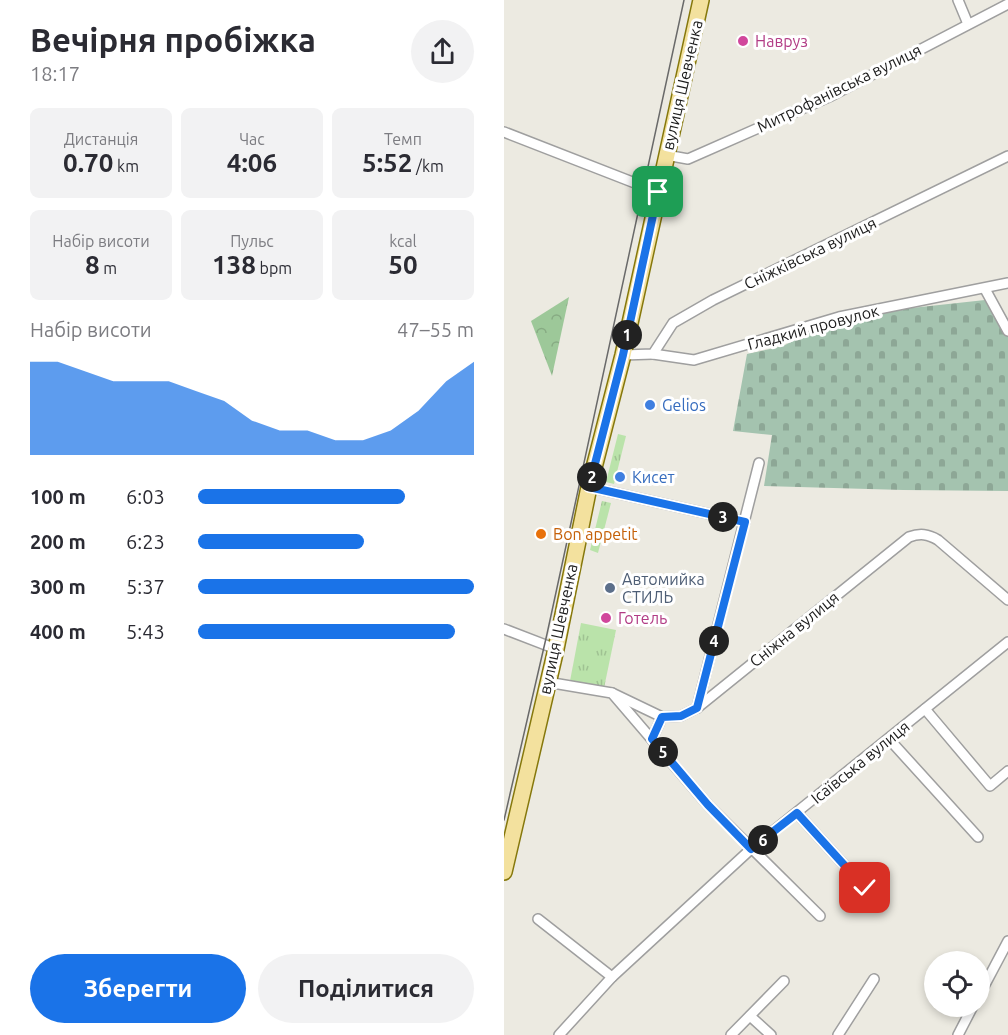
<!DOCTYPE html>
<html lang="uk">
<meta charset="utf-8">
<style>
:root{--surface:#fff;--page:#f2f2f3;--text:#2b2b33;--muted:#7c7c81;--accent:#1a73e8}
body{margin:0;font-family:Ubuntu,sans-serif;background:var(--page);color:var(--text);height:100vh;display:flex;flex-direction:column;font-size:22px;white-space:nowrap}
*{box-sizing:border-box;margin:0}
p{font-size:20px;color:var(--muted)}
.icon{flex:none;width:33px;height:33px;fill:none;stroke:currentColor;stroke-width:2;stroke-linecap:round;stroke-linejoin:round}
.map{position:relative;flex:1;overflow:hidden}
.panel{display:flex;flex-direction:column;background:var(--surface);width:504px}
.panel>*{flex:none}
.fabs{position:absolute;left:420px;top:951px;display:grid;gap:12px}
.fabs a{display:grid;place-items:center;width:66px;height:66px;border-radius:50%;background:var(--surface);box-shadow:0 3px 9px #0003;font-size:30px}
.pin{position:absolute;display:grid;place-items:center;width:51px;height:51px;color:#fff;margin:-26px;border-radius:12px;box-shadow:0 3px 9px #0006}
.km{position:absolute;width:30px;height:30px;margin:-15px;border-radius:50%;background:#222;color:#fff;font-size:16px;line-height:30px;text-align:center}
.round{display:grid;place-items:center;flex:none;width:63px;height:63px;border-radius:32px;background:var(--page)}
.headline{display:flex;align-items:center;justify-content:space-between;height:102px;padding:0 30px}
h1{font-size:33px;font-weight:700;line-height:45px}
.metrics{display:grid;grid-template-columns:repeat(3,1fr);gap:9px;height:102px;padding:6px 30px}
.metrics div{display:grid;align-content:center;border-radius:9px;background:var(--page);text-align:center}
.metrics b{font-size:26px;font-weight:700}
.metrics small{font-size:16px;font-weight:400}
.metrics p{font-size:16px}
.chart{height:168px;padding:12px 30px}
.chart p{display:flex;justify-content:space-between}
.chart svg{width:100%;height:108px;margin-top:6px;fill:var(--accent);opacity:.7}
.action{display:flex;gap:12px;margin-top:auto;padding:12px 30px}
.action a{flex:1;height:69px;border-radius:36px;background:var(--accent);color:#fff;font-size:24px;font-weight:700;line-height:69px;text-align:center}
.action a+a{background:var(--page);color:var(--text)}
ul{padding:0 30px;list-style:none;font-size:20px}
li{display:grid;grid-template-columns:96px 72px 1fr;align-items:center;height:45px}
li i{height:15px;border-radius:8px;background:var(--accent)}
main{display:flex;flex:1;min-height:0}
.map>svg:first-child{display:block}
.grass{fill:url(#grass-tufts)}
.forest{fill:url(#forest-crowns)}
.cemetery{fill:url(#cemetery-stones)}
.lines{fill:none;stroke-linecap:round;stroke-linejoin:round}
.minor-casing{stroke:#9f9f9f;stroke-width:12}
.primary-casing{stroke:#86780c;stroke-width:18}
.minor{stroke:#fff;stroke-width:9}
.primary{stroke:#f3e19e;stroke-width:15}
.tram{stroke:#696969;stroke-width:1.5}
.route-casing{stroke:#fff;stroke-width:12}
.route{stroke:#1a73e8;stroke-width:8}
.hotel-dot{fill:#d1479c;stroke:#fff;stroke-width:2}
.shop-dot{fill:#3f7fe0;stroke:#fff;stroke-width:2}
.food-dot{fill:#e8710a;stroke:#fff;stroke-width:2}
.service-dot{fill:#5c6f8a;stroke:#fff;stroke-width:2}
.labels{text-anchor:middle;stroke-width:6;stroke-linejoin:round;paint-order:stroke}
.hotel-label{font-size:16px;fill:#b23c85;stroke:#fff;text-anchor:start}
.street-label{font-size:16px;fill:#1b1b1b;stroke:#fff}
.shop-label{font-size:16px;fill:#366cbe;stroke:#fff;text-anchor:start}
.food-label{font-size:16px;fill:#c56008;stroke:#fff;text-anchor:start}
.service-label{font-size:16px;fill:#4e5e75;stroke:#fff;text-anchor:start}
</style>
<main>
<section class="panel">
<div class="headline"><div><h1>Вечірня пробіжка</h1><p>18:17</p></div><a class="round"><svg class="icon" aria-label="share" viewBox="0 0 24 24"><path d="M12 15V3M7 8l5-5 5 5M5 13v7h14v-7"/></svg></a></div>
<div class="metrics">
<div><p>Дистанція</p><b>0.70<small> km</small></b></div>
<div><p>Час</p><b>4:06</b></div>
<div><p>Темп</p><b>5:52<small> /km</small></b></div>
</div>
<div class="metrics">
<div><p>Набір висоти</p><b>8<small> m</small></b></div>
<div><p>Пульс</p><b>138<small> bpm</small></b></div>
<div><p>kcal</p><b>50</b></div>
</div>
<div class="chart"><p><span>Набір висоти</span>47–55 m</p>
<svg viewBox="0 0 160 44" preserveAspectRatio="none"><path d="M0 44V6L10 6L20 10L30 14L40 14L50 14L60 18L70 22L80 30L90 34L100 34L110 38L120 38L130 34L140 26L150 14L160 6V44z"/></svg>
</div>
<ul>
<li><b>100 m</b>6:03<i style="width:75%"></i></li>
<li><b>200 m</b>6:23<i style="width:60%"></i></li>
<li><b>300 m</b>5:37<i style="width:100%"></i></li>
<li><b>400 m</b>5:43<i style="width:93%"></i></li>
</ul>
<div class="action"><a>Зберегти</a><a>Поділитися</a></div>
</section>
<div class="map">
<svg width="504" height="1035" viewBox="0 0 504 1035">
<defs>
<pattern id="grass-tufts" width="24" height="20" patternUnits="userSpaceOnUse" patternTransform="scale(1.5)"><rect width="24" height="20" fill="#bae3aa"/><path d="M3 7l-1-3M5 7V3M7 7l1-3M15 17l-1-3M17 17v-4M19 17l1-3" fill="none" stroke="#9fc292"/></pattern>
<pattern id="forest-crowns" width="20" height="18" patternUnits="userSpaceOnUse" patternTransform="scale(1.5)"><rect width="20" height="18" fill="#9dc899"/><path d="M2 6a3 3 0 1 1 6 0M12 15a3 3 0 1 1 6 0" fill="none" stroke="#87ab83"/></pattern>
<pattern id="cemetery-stones" width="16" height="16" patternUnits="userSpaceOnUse" patternTransform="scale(1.5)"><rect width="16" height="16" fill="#a4c3af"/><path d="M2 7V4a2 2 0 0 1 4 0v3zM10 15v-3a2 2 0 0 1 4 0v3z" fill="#8da796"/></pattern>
</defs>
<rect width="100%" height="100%" fill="#eceae1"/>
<g class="grass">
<polygon points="114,434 122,436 110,484 102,482"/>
<polygon points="98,501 107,503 94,553 86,550"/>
<polygon points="77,623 112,630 100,688 66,681"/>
</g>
<polygon class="forest" points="65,297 48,376 27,321"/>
<polygon class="cemetery" points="481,300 504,337 504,491 399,490 260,486 268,435 229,431 243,354 279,346 325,323 380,311"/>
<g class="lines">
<g class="minor-casing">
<g id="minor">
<polyline points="454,0 464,24"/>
<polyline points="0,132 154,192"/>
<polyline points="162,155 184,159 327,96 504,4"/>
<polyline points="481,289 504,331"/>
<polyline points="149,354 190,360 335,317 504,283"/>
<polyline points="119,355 149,354 169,323 209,300 504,156"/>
<polyline points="85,487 241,522"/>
<polyline points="0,629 52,649"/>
<polyline points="43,682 108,693 204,805 316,916"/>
<path d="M108 693 158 717 177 716 193 708 405 537C416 533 424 534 434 540L504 600"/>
<polyline points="193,708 255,463"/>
<polyline points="421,709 486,786 504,771"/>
<polyline points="148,739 158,717"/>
<polyline points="385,739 474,837"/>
<polyline points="293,813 361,888"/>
<polyline points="34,919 108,977"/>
<polyline points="476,994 504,941"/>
<polyline points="246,1016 267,1035"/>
<polyline points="55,1035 108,977 247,849 504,642"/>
<polyline points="227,1035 280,981"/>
<polyline points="334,1035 370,979"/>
<polyline points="454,1035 469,1006"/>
</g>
</g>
<g class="primary-casing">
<polyline id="primary" points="0,872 52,649 85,487 119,355 197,0"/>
</g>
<use href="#minor" class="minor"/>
<use href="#primary" class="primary"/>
<polyline class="tram" points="0,820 43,634 180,0"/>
</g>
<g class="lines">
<g class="route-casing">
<polyline id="route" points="154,192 119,355 85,487 241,522 193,708 177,716 158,717 148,739 204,805 247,849 293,813 361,888"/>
</g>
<use href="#route" class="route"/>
</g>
<g class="hotel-dot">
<circle cx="239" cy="41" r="6"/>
<circle cx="102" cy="618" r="6"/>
</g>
<g class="shop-dot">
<circle cx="146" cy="405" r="6"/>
<circle cx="116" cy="477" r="6"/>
</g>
<circle class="food-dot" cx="37" cy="534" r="6"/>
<circle class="service-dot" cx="106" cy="588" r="6"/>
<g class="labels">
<g class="hotel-label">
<text x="251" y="47">Навруз</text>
<text x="114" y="624">Готель</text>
</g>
<g class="street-label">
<text transform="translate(178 85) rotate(-77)" y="6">вулиця Шевченка</text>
<text transform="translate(335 88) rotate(-26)" y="6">Митрофанівська вулиця</text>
<text transform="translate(306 253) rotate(-26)" y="6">Сніжківська вулиця</text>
<text transform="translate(309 327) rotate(-15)" y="6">Гладкий провулок</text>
<text transform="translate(54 629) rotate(-78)" y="6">вулиця Шевченка</text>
<text transform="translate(290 629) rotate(-39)" y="6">Сніжна вулиця</text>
<text transform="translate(356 762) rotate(-39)" y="6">Ісаївська вулиця</text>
</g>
<g class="shop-label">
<text x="158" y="411">Gelios</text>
<text x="128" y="483">Кисет</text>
</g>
<g class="food-label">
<text x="49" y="540">Bon appetit</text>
</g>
<g class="service-label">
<text x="118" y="585">Автомийка<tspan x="118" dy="18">СТИЛЬ</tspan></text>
</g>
</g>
</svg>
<div class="fabs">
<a><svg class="icon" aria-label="locate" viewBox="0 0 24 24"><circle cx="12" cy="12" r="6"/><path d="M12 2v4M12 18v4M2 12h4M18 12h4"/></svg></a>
</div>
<div class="pin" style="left:154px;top:192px;background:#1e9e55"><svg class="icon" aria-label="arrive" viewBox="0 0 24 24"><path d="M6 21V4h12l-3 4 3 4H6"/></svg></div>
<div class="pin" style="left:361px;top:888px;background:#d93025"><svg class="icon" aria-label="check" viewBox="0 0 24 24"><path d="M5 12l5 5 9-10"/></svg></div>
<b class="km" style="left:123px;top:335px">1</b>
<b class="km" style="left:88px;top:477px">2</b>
<b class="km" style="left:219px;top:517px">3</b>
<b class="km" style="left:210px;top:641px">4</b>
<b class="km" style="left:159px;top:752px">5</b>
<b class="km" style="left:259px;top:840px">6</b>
</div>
</main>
